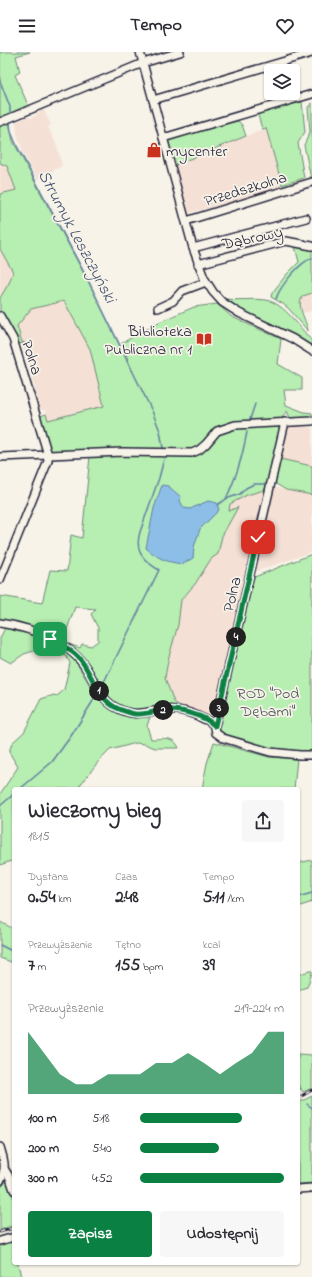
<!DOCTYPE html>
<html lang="pl">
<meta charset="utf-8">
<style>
:root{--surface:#fff;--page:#f7f7f7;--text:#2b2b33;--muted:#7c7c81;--accent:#0b8043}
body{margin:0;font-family:"Indie Flower",sans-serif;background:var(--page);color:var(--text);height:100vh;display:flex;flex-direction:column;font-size:15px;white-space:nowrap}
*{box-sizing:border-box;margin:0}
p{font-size:13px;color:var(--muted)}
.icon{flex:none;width:22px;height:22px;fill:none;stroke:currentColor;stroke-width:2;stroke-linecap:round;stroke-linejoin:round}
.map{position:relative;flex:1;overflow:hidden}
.details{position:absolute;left:12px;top:735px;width:288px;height:478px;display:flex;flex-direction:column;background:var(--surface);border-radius:4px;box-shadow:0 1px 3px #0004}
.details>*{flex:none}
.fabs{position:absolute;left:264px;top:12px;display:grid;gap:8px}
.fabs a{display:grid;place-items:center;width:36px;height:36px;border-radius:4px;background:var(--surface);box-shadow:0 1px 3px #0004;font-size:20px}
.pin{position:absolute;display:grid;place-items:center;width:34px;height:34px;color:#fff;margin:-17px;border-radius:8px;box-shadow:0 2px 6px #0006}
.km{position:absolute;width:20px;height:20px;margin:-10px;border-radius:50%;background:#222;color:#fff;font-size:11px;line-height:20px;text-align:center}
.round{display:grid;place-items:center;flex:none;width:42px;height:42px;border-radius:4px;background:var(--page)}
.headline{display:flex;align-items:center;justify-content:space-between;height:68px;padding:0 16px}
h1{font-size:22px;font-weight:800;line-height:30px}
.metrics{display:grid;grid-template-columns:repeat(3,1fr);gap:6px;height:68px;padding:4px 16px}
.metrics div{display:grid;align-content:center}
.metrics b{font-size:17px;font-weight:800}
.metrics small{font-size:11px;font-weight:400}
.metrics p{font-size:11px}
.chart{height:112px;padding:8px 16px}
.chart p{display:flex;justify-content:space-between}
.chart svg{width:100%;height:72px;margin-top:4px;fill:var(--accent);opacity:.7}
.cta{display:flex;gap:8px;margin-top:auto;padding:8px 16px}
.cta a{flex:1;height:46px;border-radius:4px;background:var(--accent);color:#fff;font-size:16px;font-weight:800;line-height:46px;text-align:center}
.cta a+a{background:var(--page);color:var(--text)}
ul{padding:0 16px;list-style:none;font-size:13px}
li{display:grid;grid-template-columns:64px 48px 1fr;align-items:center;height:30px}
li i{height:10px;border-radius:5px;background:var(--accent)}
header{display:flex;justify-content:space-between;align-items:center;height:52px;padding:0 16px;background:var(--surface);font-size:18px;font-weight:800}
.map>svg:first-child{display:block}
.built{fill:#f5e0d5}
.green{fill:#b7eeb1;stroke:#6c8876}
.water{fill:#8dbee8;stroke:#6280a3}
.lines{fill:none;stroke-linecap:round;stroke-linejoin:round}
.stream{stroke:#6280a3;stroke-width:1.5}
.minor-casing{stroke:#22223b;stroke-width:10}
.minor{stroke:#f7f3e8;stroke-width:7}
.rail-casing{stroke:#22223b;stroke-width:3}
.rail{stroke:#f7f3e8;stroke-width:1.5;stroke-dasharray:4.5;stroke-linecap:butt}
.route-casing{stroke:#fff;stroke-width:8}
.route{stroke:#0b8043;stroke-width:5}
.labels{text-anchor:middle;stroke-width:3.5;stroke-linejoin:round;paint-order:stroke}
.poi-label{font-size:16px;fill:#22223b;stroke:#f7f3e8;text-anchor:start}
.street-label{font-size:16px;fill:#22223b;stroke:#f7f3e8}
.park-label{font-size:16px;fill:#475558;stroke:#f7f3e8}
.water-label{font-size:17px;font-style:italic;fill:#42516f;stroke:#f7f3e8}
</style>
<header><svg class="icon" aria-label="menu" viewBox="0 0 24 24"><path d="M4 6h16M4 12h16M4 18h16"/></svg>Tempo<svg class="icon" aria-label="heart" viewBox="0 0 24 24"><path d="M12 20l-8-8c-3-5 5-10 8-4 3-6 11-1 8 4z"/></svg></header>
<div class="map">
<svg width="312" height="1225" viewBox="0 0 312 1225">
<rect width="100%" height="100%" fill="#f7f3e8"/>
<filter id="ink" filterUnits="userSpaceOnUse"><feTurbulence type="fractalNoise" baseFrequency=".025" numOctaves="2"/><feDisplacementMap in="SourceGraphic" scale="8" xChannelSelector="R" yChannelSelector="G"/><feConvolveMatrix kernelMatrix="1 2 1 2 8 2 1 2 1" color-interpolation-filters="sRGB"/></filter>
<g filter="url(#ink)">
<g class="built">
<polygon points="43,57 51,73 48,75 57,94 62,114 37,127 23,101 17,82 16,70 28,65 31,66 35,64"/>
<polygon points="266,76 283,136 186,162 175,113"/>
<polygon points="0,111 7,114 16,138 0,142"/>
<polygon points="0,193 14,218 14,225 2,245 0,244"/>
<polygon points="312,240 312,259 302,261 299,244"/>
<polygon points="64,249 90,297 105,354 47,368 45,358 41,358 17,274 31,257"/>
<polygon points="286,373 312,376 312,414 280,407"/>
<polygon points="270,430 213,666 210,668 181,655 174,650 165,626 168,608 178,573 181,548 195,532 210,507 218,501 230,452 247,443 264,438"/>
<polygon points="272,435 312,443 312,500 257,519 254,518"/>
</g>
<g class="green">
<polygon points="0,0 30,0 16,4 20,20 15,23 28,53 0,66"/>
<polygon points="302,50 305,80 298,91 304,126 282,133 266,76 262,77 257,60"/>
<polygon points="312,51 312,127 311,127 304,93 310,80 308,55"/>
<polygon points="238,69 242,73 246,84 175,113 167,88"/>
<polygon points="9,70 13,89 89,231 132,319 122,291 159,270 194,255 217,252 232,265 281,287 278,312 302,326 302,338 284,338 286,353 304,360 312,361 312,366 291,368 287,359 283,364 280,387 270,430 264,438 247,443 230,452 229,459 238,455 222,484 218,502 211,507 195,532 181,548 178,573 168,608 165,626 174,650 181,655 157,656 135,660 121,655 109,647 63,590 80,596 82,592 91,594 98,589 98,576 91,562 96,557 75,555 64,586 56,587 0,568 0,544 42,551 50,518 67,519 71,483 82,486 90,404 50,400 40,364 46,362 48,368 104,354 90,297 64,249 31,257 17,274 22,290 25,291 18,292 0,260 0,246 9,231 13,220 0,197 0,142 16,138 7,114 0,111 0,73"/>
<path d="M294 191 312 194V241L303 244C295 253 307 269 308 279L289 257 283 252 271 245 272 241 287 222 299 210Z"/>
<path d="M226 247C239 249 253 246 266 248 284 251 300 276 312 289L311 293 294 282 242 258Z"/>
<polygon points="280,407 312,414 312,443 286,438 276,432 275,427"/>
<polygon points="312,502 312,701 270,698 225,684 219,680 217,676 252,526"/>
<path d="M6 574 33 582 52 591 73 605 95 642 116 659 134 666 150 665 147 674 151 687C163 687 173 683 179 696H155L145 692 136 691 110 698 98 710 77 737H14V808L0 813V742L18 715 9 700 12 691 24 680 41 647 54 643 57 644 64 638 70 611 66 604 59 601 40 597 24 602 11 611 0 605V586Z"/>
<polygon points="214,690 269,705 297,707 294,737 202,737 207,711"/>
<polygon points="312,808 312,850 298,855 298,811"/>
<polygon points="0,870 14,877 14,911 0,906"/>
<polygon points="309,919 312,919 312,921 307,935 298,938 298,923"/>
<polygon points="298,1002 312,1003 312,1036 303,1040 298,1032"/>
<polygon points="312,1044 312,1131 298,1132 298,1051"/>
<polygon points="7,1128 14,1148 14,1173 0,1178 0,1137"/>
<polygon points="14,1188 14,1211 18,1211 21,1225 0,1225 0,1193"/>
</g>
<path class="water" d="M162 433 168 434 181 445 180 449 184 456 190 457 208 449 217 451 219 458 200 477 194 495 193 506 183 512C166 510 159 507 146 496L154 456Z"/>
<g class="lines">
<g class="stream">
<polyline points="0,29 10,55 10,60"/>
<polyline points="10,71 11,80 17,94 88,228 152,359 160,379 163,396"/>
<path d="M276 247C280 234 300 210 312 206"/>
<polyline points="250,367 255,352"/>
<path d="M226 447C237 423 242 406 247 380"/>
<polyline points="217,453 226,447 240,442 246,436 254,432 268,432"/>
<path d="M101 636 159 518C144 509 134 500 140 480L159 426 164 407"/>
<polyline points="20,737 52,710 71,684 98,641"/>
<polyline points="0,754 14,742"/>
<polyline points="298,845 312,841"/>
<polyline points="0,893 14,900"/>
<polyline points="298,1034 300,1037"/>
<polyline points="307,1052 312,1056"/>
</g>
<g class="minor-casing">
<g id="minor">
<polyline points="140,0 193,196 204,226 213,240 222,250 239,261 293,287 312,299"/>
<polyline points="153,48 312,1"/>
<polyline points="0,70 143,11 180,0"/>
<polyline points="163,86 312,42"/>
<polyline points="186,169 312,130"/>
<polyline points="193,196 306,166"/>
<polyline points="198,212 286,189 312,194"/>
<polyline points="158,256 173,249 182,239 206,230"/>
<polyline points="0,264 13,287 48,403 48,409 0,528"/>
<polyline points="0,405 122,400 192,401 199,398 206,392 217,379 235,373 312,369"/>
<path d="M0 571C33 576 71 590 88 619 96 632 101 647 115 655 135 666 142 660 162 658 177 656 191 660 204 667 207 668 212 670 214 673 216 675 215 679 216 681L223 686 270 700 300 703H312"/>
<polyline points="215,674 285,370"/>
<path d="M0 1095C4 1109 7 1115 0 1129"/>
<polyline points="5,1118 10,1126 14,1138"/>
<polyline points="298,1137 312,1136"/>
<polyline points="0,1189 14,1185"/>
</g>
</g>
<use href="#minor" class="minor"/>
<g class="rail-casing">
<g id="rail">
<polyline points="298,1046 312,1038"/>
<polyline points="0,1180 14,1176"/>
</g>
</g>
<use href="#rail" class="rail"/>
</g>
</g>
<g class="lines" filter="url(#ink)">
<g class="route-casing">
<path id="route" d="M50 587C61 592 72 598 80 607 93 623 98 649 119 657 125 659 133 663 139 662 148 662 155 659 164 658 178 657 205 663 215 674L258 485"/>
</g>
<use href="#route" class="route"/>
</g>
<defs>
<g id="shop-bare" transform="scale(1.2)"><path d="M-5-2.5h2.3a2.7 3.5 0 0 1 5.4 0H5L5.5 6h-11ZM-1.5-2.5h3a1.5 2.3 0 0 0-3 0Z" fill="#c8321e" stroke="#f7f3e8" stroke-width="2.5" paint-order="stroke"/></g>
<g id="library-bare" transform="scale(1.2)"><path d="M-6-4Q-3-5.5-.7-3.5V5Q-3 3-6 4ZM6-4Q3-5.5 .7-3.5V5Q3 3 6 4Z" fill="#c8321e" stroke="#f7f3e8" stroke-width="2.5" paint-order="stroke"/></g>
</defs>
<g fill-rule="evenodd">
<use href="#shop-bare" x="154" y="98"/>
<use href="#library-bare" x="204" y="287"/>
</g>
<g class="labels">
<g class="poi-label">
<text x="166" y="104">mycenter</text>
<text x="192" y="284" text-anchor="end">Biblioteka<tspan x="192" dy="18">Publiczna nr 1</tspan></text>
</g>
<g class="street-label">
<text transform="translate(245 136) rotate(-17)" y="6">Przedszkolna</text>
<text transform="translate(252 185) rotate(-12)" y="6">Dąbrowy</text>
<text transform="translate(33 305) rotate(72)" y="6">Polna</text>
<text transform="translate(231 542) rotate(-77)" y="6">Polna</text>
</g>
<g class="park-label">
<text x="268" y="646">ROD "Pod<tspan x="268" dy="18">Dębami"</tspan></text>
</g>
<g class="water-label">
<text transform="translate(78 184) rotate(62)" y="6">Strumyk Leszczyński</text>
</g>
</g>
</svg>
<div class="fabs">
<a><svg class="icon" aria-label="layers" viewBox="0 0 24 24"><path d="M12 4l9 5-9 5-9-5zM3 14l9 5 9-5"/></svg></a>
</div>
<div class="pin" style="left:50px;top:587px;background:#1e9e55"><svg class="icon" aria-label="arrive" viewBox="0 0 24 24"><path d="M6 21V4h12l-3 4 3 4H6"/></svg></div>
<div class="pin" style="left:258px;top:485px;background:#d93025"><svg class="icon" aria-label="check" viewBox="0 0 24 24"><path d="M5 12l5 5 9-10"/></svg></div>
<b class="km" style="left:99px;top:639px">1</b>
<b class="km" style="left:163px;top:658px">2</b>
<b class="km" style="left:219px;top:656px">3</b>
<b class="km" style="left:236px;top:585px">4</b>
<section class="details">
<div class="headline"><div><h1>Wieczorny bieg</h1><p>18:15</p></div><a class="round"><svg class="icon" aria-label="share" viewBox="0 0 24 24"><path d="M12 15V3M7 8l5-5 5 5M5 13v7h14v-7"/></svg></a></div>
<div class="metrics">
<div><p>Dystans</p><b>0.54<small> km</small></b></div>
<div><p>Czas</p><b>2:48</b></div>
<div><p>Tempo</p><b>5:11<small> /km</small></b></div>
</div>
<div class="metrics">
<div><p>Przewyższenie</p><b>7<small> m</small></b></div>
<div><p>Tętno</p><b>155<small> bpm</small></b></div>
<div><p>kcal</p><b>39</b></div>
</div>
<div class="chart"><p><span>Przewyższenie</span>219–224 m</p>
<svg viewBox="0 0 160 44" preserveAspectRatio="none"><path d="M0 44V6L10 19L20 32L30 38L40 38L50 32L60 32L70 32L80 25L90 25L100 19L110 25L120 32L130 25L140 19L150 6L160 6V44z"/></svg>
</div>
<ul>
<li><b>100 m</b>5:18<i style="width:71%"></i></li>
<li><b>200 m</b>5:40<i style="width:55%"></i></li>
<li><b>300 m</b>4:52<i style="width:100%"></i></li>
</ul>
<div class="cta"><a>Zapisz</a><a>Udostępnij</a></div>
</section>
</div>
